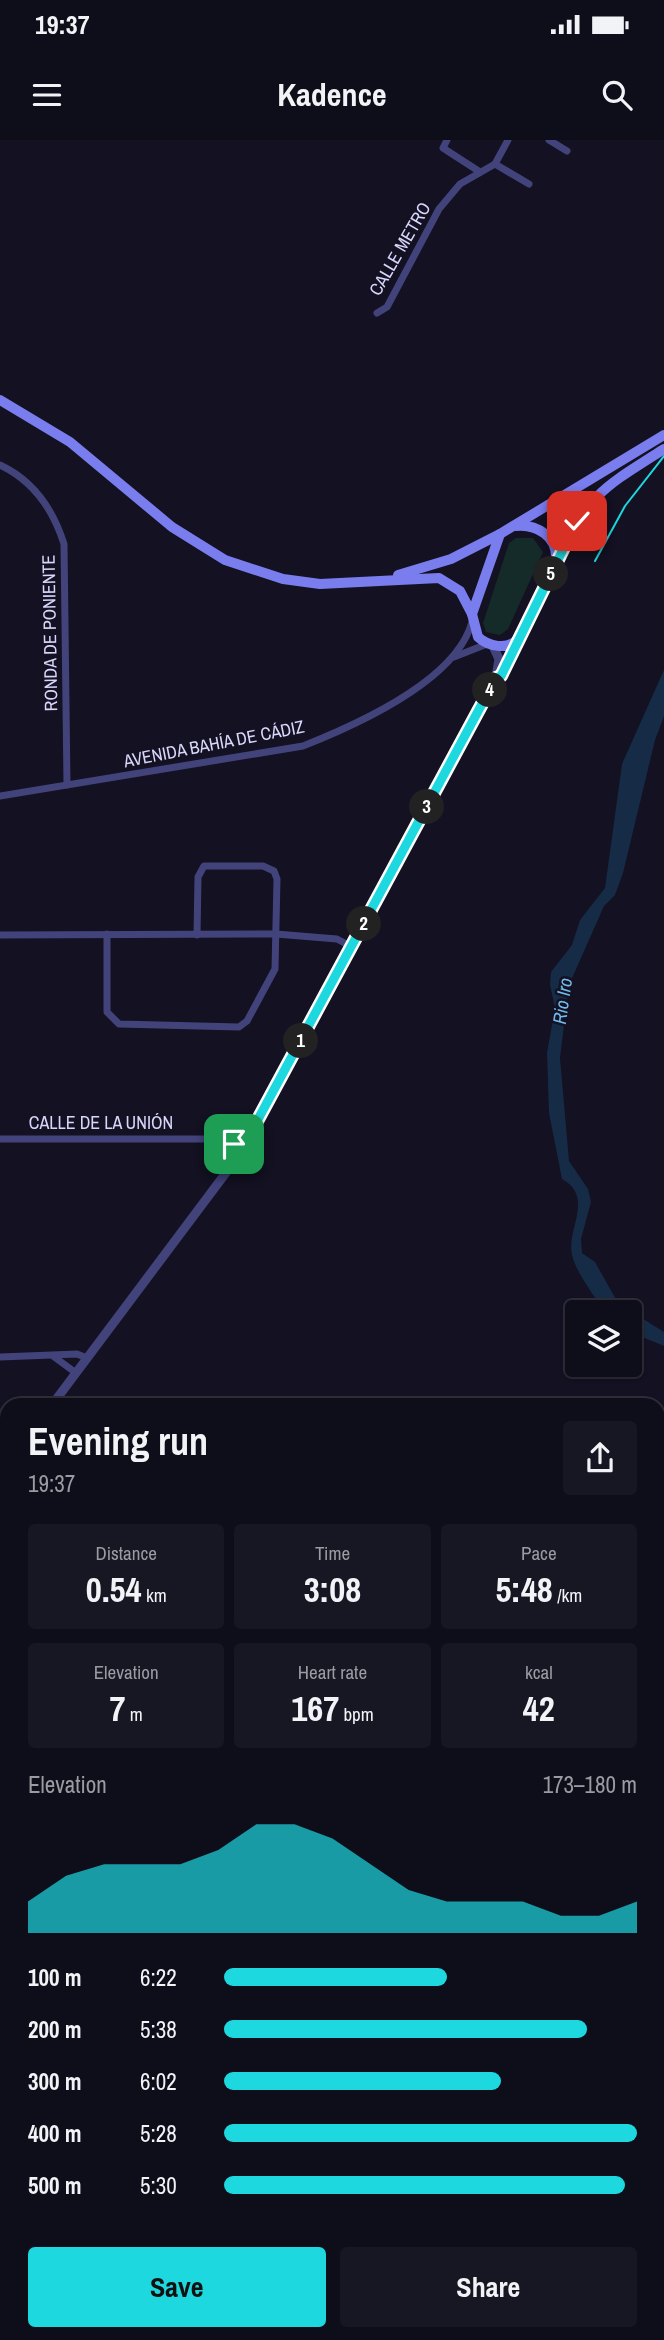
<!DOCTYPE html>
<meta charset="utf-8">
<style>
:root{--surface:#0e0d1a;--page:#171623;--text:#f1f3f6;--muted:#9b9ca2;--line:#2e2d39;--accent:#1dd8df}
body{margin:0;font-family:"Archivo Narrow",sans-serif;background:var(--page);color:var(--text);height:100vh;display:flex;flex-direction:column;font-size:26px;white-space:nowrap}
*{box-sizing:border-box;margin:0}
p{font-size:23px;color:var(--muted)}
.icon{flex:none;width:38px;height:38px;fill:none;stroke:currentColor;stroke-width:2;stroke-linecap:round;stroke-linejoin:round}
.map{position:relative;flex:1;overflow:hidden}
.drawer{position:absolute;left:0px;top:1258px;width:665px;height:943px;display:flex;flex-direction:column;background:var(--surface);border-radius:21px 21px 0 0;box-shadow:0 2px 5px #0004,0 0 0 2px var(--line)}
.drawer>*{flex:none}
.buttons{position:absolute;left:565px;top:1160px;display:grid;gap:14px}
.buttons a{display:grid;place-items:center;width:77px;height:77px;border-radius:7px;background:var(--surface);box-shadow:0 2px 5px #0004,0 0 0 2px var(--line);font-size:35px}
.pin{position:absolute;display:grid;place-items:center;width:60px;height:60px;color:#fff;margin:-30px;border-radius:14px;box-shadow:0 4px 10px #0006}
.km{position:absolute;width:35px;height:35px;margin:-18px;border-radius:50%;background:#222;color:#fff;font-size:19px;line-height:35px;text-align:center}
.round{display:grid;place-items:center;flex:none;width:74px;height:74px;border-radius:7px;background:var(--page)}
.summary{display:flex;align-items:center;justify-content:space-between;height:119px;padding:0 28px}
h1{font-size:38px;font-weight:700;line-height:52px}
.stats{display:grid;grid-template-columns:repeat(3,1fr);gap:10px;height:119px;padding:7px 28px}
.stats div{display:grid;align-content:center;border-radius:7px;background:var(--page);text-align:center}
.stats b{font-size:35px;font-weight:700}
.stats small{font-size:19px;font-weight:400}
.stats p{font-size:19px}
.chart{height:196px;padding:14px 28px}
.chart p{display:flex;justify-content:space-between}
.chart svg{width:100%;height:126px;margin-top:7px;fill:var(--accent);opacity:.7}
.action{display:flex;gap:14px;margin-top:auto;padding:14px 28px}
.action a{flex:1;height:80px;border-radius:7px;background:var(--accent);color:#111;font-size:28px;font-weight:700;line-height:80px;text-align:center}
.action a+a{background:var(--page);color:var(--text)}
ul{padding:0 28px;list-style:none;font-size:23px}
li{display:grid;grid-template-columns:112px 84px 1fr;align-items:center;height:52px}
li i{height:18px;border-radius:9px;background:var(--accent)}
.status{display:flex;justify-content:space-between;align-items:center;height:49px;padding:0 35px;background:var(--surface);direction:ltr}
.status svg{height:19px;fill:currentColor}
header{display:flex;justify-content:space-between;align-items:center;height:91px;padding:0 28px;background:var(--surface);font-size:32px;font-weight:700}
.map>svg:first-child{display:block}
.green{fill:#152b29}
.water{fill:#162b46}
.lines{fill:none;stroke-linecap:round;stroke-linejoin:round}
.minor{stroke:#42437b;stroke-width:7}
.tertiary{stroke:#42437b;stroke-width:9}
.secondary{stroke:#797dee;stroke-width:10}
.motorway{stroke:#eb61ab;stroke-width:12}
.tram{stroke:#1dd8df;stroke-width:2}
.route-casing{stroke:#fff;stroke-width:14}
.route{stroke:#1dd8df;stroke-width:9}
.labels{text-anchor:middle;stroke-width:5;stroke-linejoin:round;paint-order:stroke}
.street-label{font-size:18px;fill:#d8d6fa;stroke:#131122}
.water-label{font-size:19px;font-style:italic;fill:#71bbed;stroke:#131122}
</style>
<div class="status"><b>19:37</b><svg viewBox="0 0 49 12"><path d="M0 12V9h3v3zM5 12V6h3v6zM10 12V3h3v9zM15 12V0h3v12zM26 1h20v11H26zM47 4h2v5h-2z"/></svg></div>
<header><svg class="icon" aria-label="menu" viewBox="0 0 24 24"><path d="M4 6h16M4 12h16M4 18h16"/></svg>Kadence<svg class="icon" aria-label="search" viewBox="0 0 24 24"><circle cx="10" cy="10" r="6"/><path d="M15 15l6 6"/></svg></header>
<div class="map">
<svg width="664" height="2200" viewBox="0 0 664 2200">
<rect width="100%" height="100%" fill="#131122"/>
<g class="green">
<polygon points="516,398 533,398 543,412 508,489 500,495 486,492 483,483 509,403"/>
<polygon points="0,1636 7,1643 7,1855 0,1842"/>
<polygon points="554,2194 559,2200 322,2200 313,2195"/>
</g>
<path class="water" d="M664 530V576L655 600 623 733 615 755 604 766 569 845 560 918 569 1021 588 1049 591 1062 581 1099 582 1113 595 1122 618 1163 664 1192V1206L630 1192V1172H606C596 1160 575 1130 572 1115 566 1090 595 1057 562 1039L549 973 547 913 555 868 550 845 551 832 572 805 580 780 605 748 622 624Z"/>
<g class="lines">
<g class="minor">
<polyline points="447,0 443,8 480,32"/>
<polyline points="549,0 567,11"/>
<polyline points="495,24 529,44"/>
<polyline points="377,173 387,167 439,69 460,44 495,24 508,0"/>
<path d="M0 325C34 341 53 369 64 404L67 645"/>
<polyline points="454,517 487,504"/>
<path d="M0 656 303 606C356 585 456 541 472 482"/>
<polyline points="107,794 107,872 119,884 239,887 247,881 275,829 277,739 274,731 263,726 204,726 198,737 197,795"/>
<polyline points="0,795 276,794 337,799 352,807"/>
<polyline points="0,999 212,999 242,1009"/>
<polyline points="53,1216 76,1233"/>
<polyline points="0,1217 77,1214 87,1218"/>
<polyline points="0,1640 7,1648"/>
<polyline points="0,1952 7,1963"/>
<polyline points="222,2194 229,2200"/>
<polyline points="544,2194 550,2200"/>
<polyline points="30,2200 31,2194"/>
</g>
<g class="tertiary">
<polyline points="493,506 499,519 496,537"/>
<polyline points="52,1265 231,1026 496,538 501,535 517,499"/>
<polyline points="0,1338 7,1328"/>
</g>
<g class="secondary">
<polyline points="0,260 70,302 172,387 225,420 283,439 320,444 439,438 460,451 472,474"/>
<path d="M500 394 472 474 478 497C488 506 507 511 518 499 525 490 530 475 535 464 542 451 555 435 556 420 558 396 536 384 516 386"/>
<path d="M557 421C590 353 601 349 664 309"/>
<polyline points="398,435 451,419 500,394 664,295"/>
</g>
<g class="motorway">
<polyline points="0,1873 7,1886"/>
<polyline points="0,1913 7,1923"/>
<polyline points="258,2194 265,2200"/>
<polyline points="292,2194 301,2200"/>
</g>
<polyline class="tram" points="595,421 625,366 664,316"/>
</g>
<g class="lines">
<g class="route-casing">
<polyline id="route" points="234,1004 242,1009 496,538 501,536 577,381"/>
</g>
<use href="#route" class="route"/>
</g>
<g class="labels">
<g class="street-label">
<text transform="translate(400 109) rotate(-60)" y="6">CALLE METRO</text>
<text transform="translate(50 493) rotate(-91)" y="6">RONDA DE PONIENTE</text>
<text transform="translate(214 604) rotate(-11)" y="6">AVENIDA BAHÍA DE CÁDIZ</text>
<text x="101" y="989">CALLE DE LA UNIÓN</text>
</g>
<g class="water-label">
<text transform="translate(562 861) rotate(-82)" y="7">Rio Iro</text>
</g>
</g>
</svg>
<div class="buttons">
<a><svg class="icon" aria-label="layers" viewBox="0 0 24 24"><path d="M12 4l9 5-9 5-9-5zM3 14l9 5 9-5"/></svg></a>
</div>
<div class="pin" style="left:234px;top:1004px;background:#1e9e55"><svg class="icon" aria-label="arrive" viewBox="0 0 24 24"><path d="M6 21V4h12l-3 4 3 4H6"/></svg></div>
<div class="pin" style="left:577px;top:381px;background:#d93025"><svg class="icon" aria-label="check" viewBox="0 0 24 24"><path d="M5 12l5 5 9-10"/></svg></div>
<b class="km" style="left:301px;top:901px">1</b>
<b class="km" style="left:364px;top:784px">2</b>
<b class="km" style="left:427px;top:667px">3</b>
<b class="km" style="left:490px;top:550px">4</b>
<b class="km" style="left:551px;top:434px">5</b>
<section class="drawer">
<div class="summary"><div><h1>Evening run</h1><p>19:37</p></div><a class="round"><svg class="icon" aria-label="share" viewBox="0 0 24 24"><path d="M12 15V3M7 8l5-5 5 5M5 13v7h14v-7"/></svg></a></div>
<div class="stats">
<div><p>Distance</p><b>0.54<small> km</small></b></div>
<div><p>Time</p><b>3:08</b></div>
<div><p>Pace</p><b>5:48<small> /km</small></b></div>
</div>
<div class="stats">
<div><p>Elevation</p><b>7<small> m</small></b></div>
<div><p>Heart rate</p><b>167<small> bpm</small></b></div>
<div><p>kcal</p><b>42</b></div>
</div>
<div class="chart"><p><span>Elevation</span>173–180 m</p>
<svg viewBox="0 0 160 44" preserveAspectRatio="none"><path d="M0 44V33L10 24L20 20L30 20L40 20L50 15L60 6L70 6L80 11L90 20L100 29L110 33L120 33L130 33L140 38L150 38L160 33V44z"/></svg>
</div>
<ul>
<li><b>100 m</b>6:22<i style="width:54%"></i></li>
<li><b>200 m</b>5:38<i style="width:88%"></i></li>
<li><b>300 m</b>6:02<i style="width:67%"></i></li>
<li><b>400 m</b>5:28<i style="width:100%"></i></li>
<li><b>500 m</b>5:30<i style="width:97%"></i></li>
</ul>
<div class="action"><a>Save</a><a>Share</a></div>
</section>
</div>
